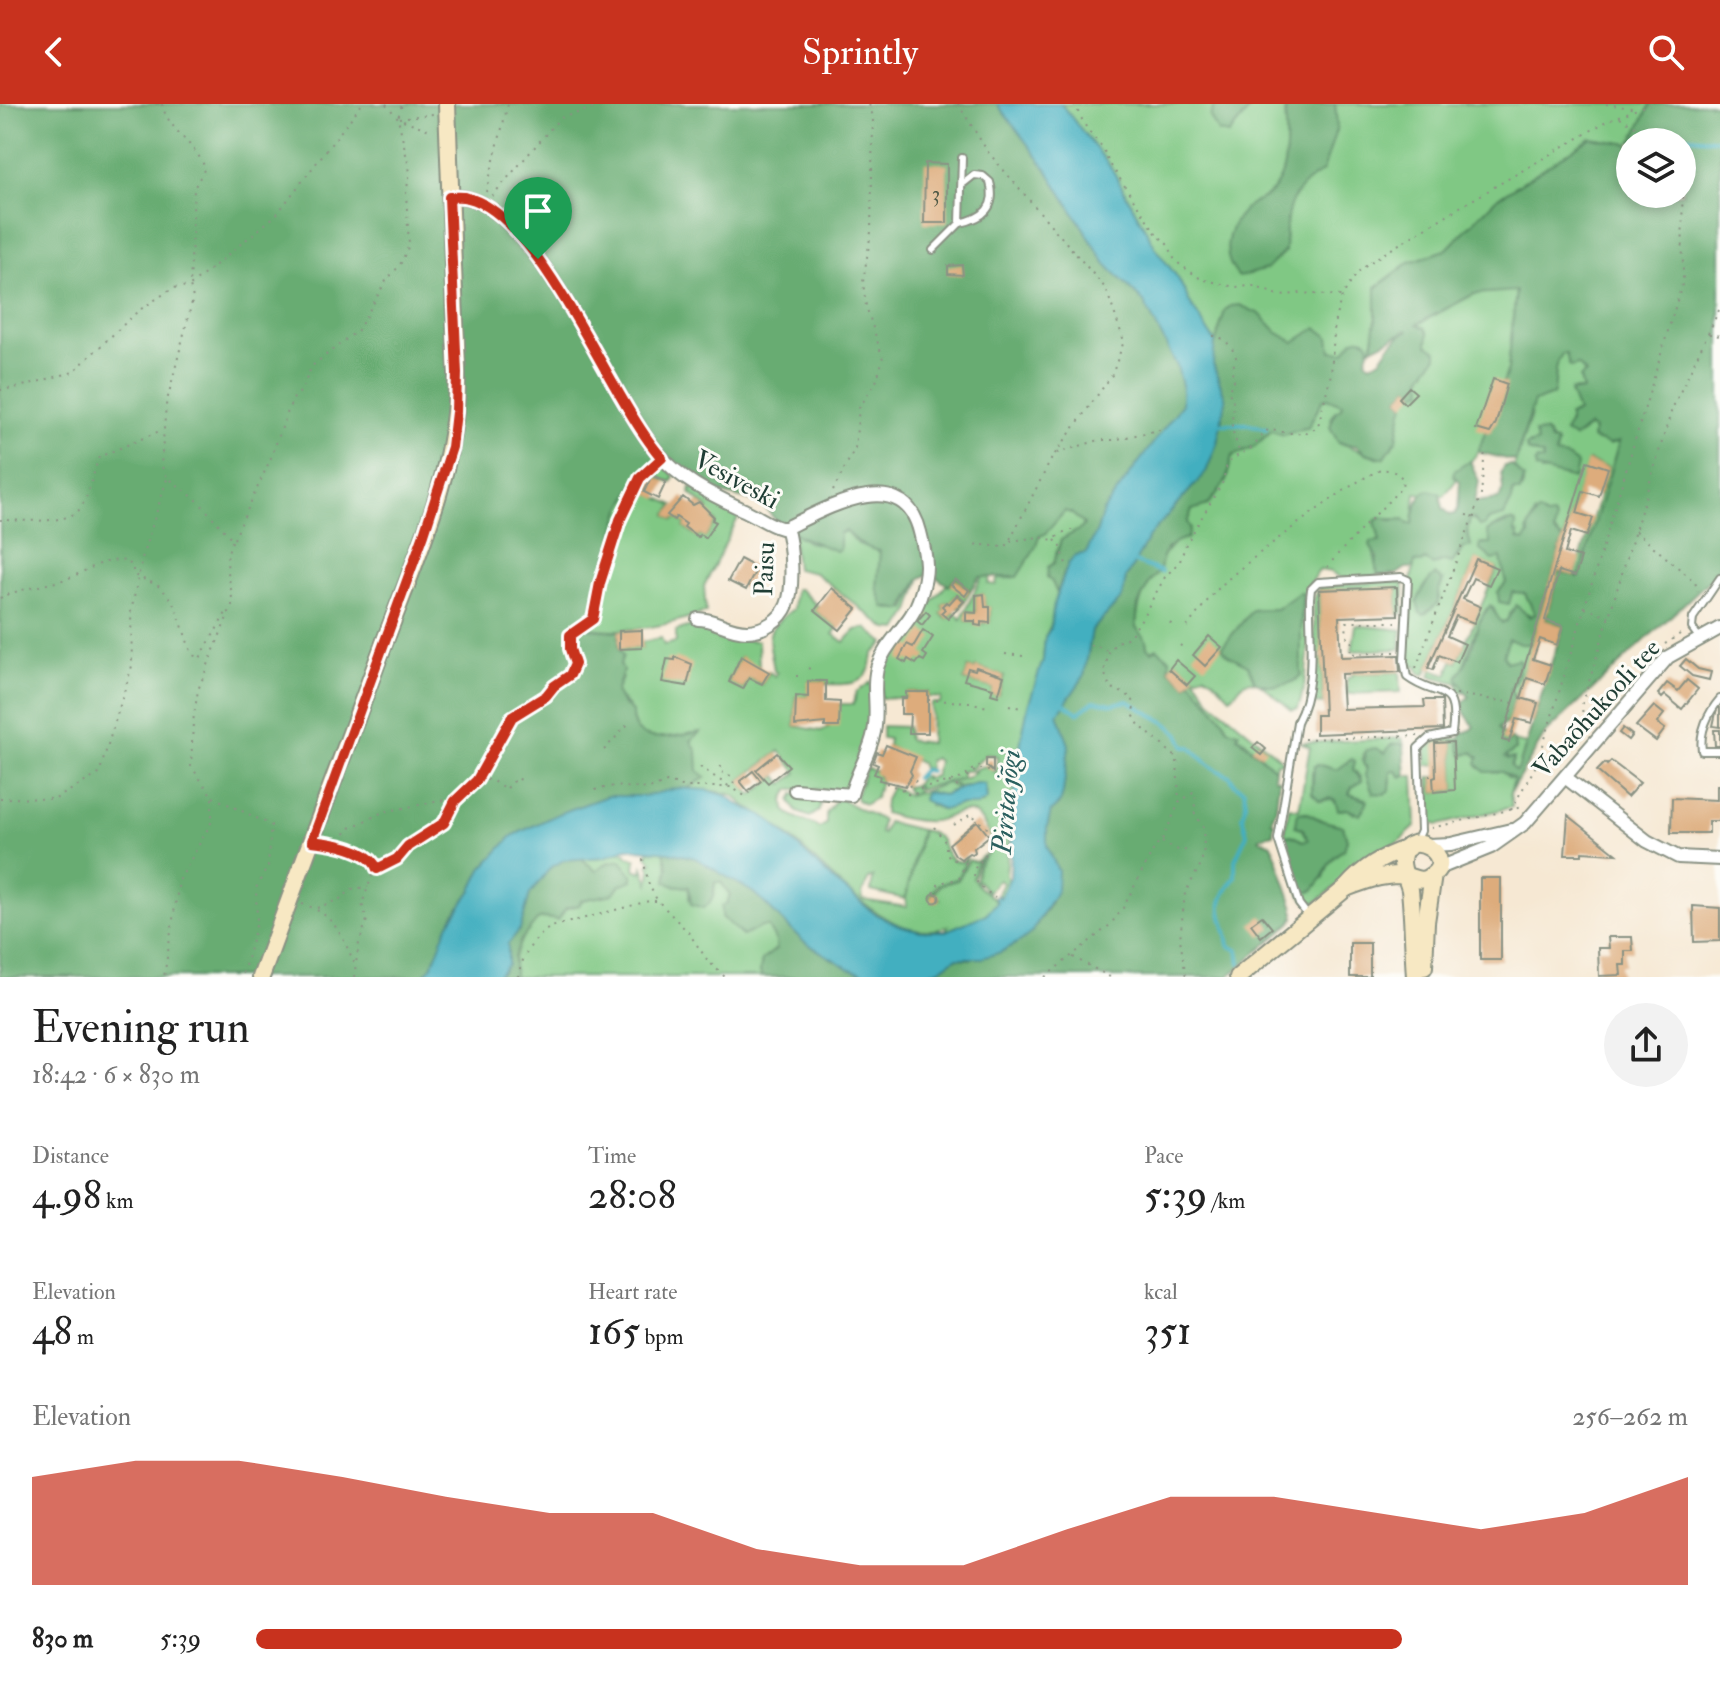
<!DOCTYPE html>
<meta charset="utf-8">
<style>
:root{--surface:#fff;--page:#f2f2f2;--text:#222;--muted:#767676;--accent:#c8321e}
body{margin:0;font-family:"IM FELL Double Pica",serif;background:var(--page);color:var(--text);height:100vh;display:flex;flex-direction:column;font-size:30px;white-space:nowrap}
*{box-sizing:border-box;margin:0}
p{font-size:26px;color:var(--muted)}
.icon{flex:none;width:44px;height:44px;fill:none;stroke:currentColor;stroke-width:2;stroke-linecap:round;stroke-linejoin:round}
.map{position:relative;height:873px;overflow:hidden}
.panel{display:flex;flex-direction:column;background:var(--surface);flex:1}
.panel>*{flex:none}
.buttons{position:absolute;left:1616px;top:24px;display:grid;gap:16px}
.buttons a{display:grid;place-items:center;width:80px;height:80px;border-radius:50%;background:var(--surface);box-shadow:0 4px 12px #0003;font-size:40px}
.pin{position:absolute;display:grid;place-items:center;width:68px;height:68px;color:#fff;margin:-82px -34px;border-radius:50% 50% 50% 0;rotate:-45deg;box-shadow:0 0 8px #0007}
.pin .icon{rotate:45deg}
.round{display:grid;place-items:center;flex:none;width:84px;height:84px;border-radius:42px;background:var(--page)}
.overview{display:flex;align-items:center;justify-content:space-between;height:136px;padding:0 32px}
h1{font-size:44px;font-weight:600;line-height:60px}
.stats{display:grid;grid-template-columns:repeat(3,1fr);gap:12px;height:136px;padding:8px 32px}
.stats div{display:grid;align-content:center}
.stats b{font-size:40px;font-weight:600}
.stats small{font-size:22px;font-weight:400}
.stats p{font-size:22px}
.chart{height:224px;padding:16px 32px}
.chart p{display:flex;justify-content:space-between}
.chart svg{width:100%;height:144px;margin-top:8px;fill:var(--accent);opacity:.7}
ul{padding:0 32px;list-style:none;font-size:26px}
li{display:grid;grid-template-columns:128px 96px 1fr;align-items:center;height:60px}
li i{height:20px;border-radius:10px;background:var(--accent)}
header{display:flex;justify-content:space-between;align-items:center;height:104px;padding:0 32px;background:var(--accent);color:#fff;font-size:36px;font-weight:600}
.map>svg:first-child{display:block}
.green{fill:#80c884;stroke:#50825c;stroke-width:2;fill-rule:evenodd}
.forest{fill:#68ac72;stroke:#447453;stroke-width:2}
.water{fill:#42afc0;stroke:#30767a;stroke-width:2}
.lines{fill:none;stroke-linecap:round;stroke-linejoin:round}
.stream{stroke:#42afc0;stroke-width:4}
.building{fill:#ddac7c}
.lane-casing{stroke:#8a9284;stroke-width:10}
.street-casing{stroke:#8a9284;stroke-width:16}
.secondary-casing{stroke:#8a9284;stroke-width:20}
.path{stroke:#8a9284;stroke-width:2;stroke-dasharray:2 6;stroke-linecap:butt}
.lane{stroke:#fff;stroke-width:6}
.street{stroke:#fff;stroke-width:12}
.secondary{stroke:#f7e8c3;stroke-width:16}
.path-bridge{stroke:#8a9284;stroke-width:2;stroke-dasharray:2 6;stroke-linecap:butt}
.route-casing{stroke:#fff;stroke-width:16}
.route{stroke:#c8321e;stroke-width:10}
.labels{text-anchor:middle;stroke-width:6;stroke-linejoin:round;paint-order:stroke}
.number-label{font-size:22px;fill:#4e5946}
.street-label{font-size:26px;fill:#1f3d34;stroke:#fdfcf7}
.water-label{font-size:28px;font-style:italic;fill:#2a5f5e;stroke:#fdfcf7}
</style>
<header><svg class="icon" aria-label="back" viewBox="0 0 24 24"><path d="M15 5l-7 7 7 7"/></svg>Sprintly<svg class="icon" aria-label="search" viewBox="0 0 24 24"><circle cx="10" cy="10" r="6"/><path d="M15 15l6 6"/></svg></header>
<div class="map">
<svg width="1720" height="873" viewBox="0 0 1720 873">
<rect width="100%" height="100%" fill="#fdfcf7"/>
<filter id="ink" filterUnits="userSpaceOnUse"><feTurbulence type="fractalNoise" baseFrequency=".0125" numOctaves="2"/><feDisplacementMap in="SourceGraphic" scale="16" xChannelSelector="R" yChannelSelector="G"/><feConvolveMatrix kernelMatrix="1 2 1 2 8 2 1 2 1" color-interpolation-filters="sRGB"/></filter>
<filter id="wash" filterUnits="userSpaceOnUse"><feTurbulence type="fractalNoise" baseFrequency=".006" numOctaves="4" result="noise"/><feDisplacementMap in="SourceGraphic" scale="32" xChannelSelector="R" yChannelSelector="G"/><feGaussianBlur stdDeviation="1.8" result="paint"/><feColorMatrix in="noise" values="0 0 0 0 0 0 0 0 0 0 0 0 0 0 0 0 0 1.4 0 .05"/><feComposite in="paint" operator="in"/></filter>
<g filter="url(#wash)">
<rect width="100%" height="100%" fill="#f6e8d3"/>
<g class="green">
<path d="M1061 0H1215L1210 13 1229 30 1254 0H1285C1286 27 1291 66 1272 89 1266 96 1253 101 1244 105L1285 147 1286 107 1337 23 1335 0H1651L1642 22 1630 40 1591 34 1496 95 1446 146 1410 158 1376 183V216L1372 244 1354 243 1338 255 1215 238 1191 201 1178 174 1158 148 1112 65Z"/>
<path d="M1516 186 1508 265 1478 348 1444 392 1416 389 1413 420 1396 415H1386L1380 437 1371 438 1379 471 1341 474 1331 468 1320 466C1297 487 1310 522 1308 550 1306 568 1304 589 1298 605L1292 606 1259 579C1278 586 1290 579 1301 563L1299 550 1303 496 1294 494 1276 505H1255L1248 561 1255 578C1240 574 1240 588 1230 593L1213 575 1204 570 1195 573 1210 596 1282 656V659L1276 658 1275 665 1235 628 1228 625 1222 614 1191 577 1194 572 1176 557 1169 565 1170 554 1147 544 1146 536 1136 523C1137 501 1144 482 1160 467L1161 454 1176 436 1192 405 1208 401 1226 377 1232 352 1255 342 1271 327 1308 324 1323 295 1327 294 1342 300V304L1334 308 1331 315 1338 338 1379 354 1394 319 1412 223 1474 190Z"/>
<path d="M1561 250H1566L1586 267 1580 274 1583 286H1571L1578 308 1576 310 1580 330 1589 322 1594 326 1592 332 1609 340 1620 337 1579 473 1575 472 1608 364 1588 357 1563 436 1554 428 1556 417 1535 410 1527 426 1528 435 1521 438 1515 429 1516 420 1507 417 1491 425 1489 431 1492 439 1485 448 1501 454 1506 479 1498 488 1511 494 1512 488 1525 489 1535 510 1534 513 1521 506 1510 509 1506 518 1499 517 1493 503 1487 504C1473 526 1467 553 1459 578L1464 582 1465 588 1459 587 1458 579 1430 572 1433 565 1447 571 1453 557 1457 558 1497 465 1476 455 1425 571 1419 569 1417 562 1415 561 1412 567C1401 544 1409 482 1415 457L1428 456 1437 460 1458 453 1463 444 1471 442 1467 426 1470 415H1475L1477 419 1504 411 1513 392V387L1520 388C1528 375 1519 373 1514 363L1531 311 1529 300 1553 291C1557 277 1553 262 1561 250ZM1546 328 1552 337 1557 338 1555 351 1569 357 1574 374 1554 367 1541 368 1543 351 1527 347 1529 340H1535ZM1443 477 1438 488 1439 495 1431 503 1419 493Z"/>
<path d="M659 354 674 372 672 378 652 372 645 388 674 401 667 411 674 416 676 413 686 420 684 423 698 433 700 430 705 433 716 418 706 408 708 405 690 389 691 383 741 408 704 482 706 508C669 521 632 530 591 524L589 521 621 406 640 370Z"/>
<path d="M1065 407 1071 409 1084 420 1082 424 1061 436 1056 449 1052 478 1057 489 1053 516 1045 533 1043 556 1028 602 1016 663 1006 770 1008 779 1000 794 997 791 1003 779 998 776 988 788 976 775 978 762 994 741C988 727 980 705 963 708 953 709 944 716 933 717 917 718 899 714 884 709L885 696 891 682 909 692 947 679 958 684 943 691 930 688 929 701 943 706 956 701 983 699 987 691 985 680 976 679 959 683 951 678 968 673 976 667 971 669C976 664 980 663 986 662L996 669 997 652 987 650 969 667H962V674L919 685 917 682 915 684 918 688 909 690 905 683 915 681 922 672H925L924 675 935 672 938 657 934 654 928 657 929 665 922 664 920 659 888 642 889 635 882 634V622L907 623 908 636 930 639 931 599H940L941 594 928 593V588H907L906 594H881V572L889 554 887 552 947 480 949 481 955 475 970 487 960 505H958L964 497 957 491 949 500 946 498 942 502 945 505 941 510 947 515 955 508 961 515 982 472 990 473 988 480 996 481 997 474C1002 474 1006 475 1011 474 1021 472 1035 442 1039 432L1045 430ZM983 490 985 503 990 504V518L975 521V517H966L967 508 976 509V492ZM976 563 1004 572 998 591 992 590 993 584 964 576 968 564 975 566Z"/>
<polygon points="846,427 858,440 880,448 879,490 888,505 906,505 921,473 910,507 898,526 887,525 815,469 796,465 792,428 808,438 840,445 840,429"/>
<polygon points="1390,477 1404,479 1403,509 1398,511 1397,484 1319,486 1322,550 1318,551 1315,546 1313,496 1320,482"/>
<path d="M795 485H799L818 502 815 506 838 524 833 530 844 538 856 526 866 524 885 539 873 550C870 581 852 581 826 580L825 577H809L808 593H796L795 622 821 627 829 623 840 600H854L856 588 871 578V625L847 686 790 685 784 695 785 706C795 717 812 717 819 724L826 720V710L836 696 840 695 882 716 880 729 883 730 887 718 921 726 905 795 871 787 873 772 872 775 869 774 862 789 863 796 907 803 906 794 922 726C950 733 937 741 952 756L961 758 967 753 958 774 937 781 930 793 935 798 940 795 935 789 940 781 958 776 969 756 976 758 985 750 976 761 973 774 980 784 996 796C993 814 962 819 946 827L948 822C893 846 828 766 791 734 774 719 760 711 743 700 740 698 738 694 735 692 725 687 698 686 687 685L706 673 698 667 690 637 699 629C683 629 649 643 637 627 632 620 633 609 628 603 623 597 621 597 616 589L622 574 619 545 642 544V538L661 534 664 541 676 538V527L699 519 723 534 758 537 759 564 741 553 729 577 743 585 749 574 762 580 769 568 775 572 777 569 774 567C769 530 761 529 793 505ZM780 647 797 669 783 680 777 672 752 691 740 677Z"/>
<polygon points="1356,521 1402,526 1400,545 1352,547"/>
<polygon points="1560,533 1518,666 1514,667 1511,662 1514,656 1505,653 1515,646 1514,637 1526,640"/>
<polygon points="1508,535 1532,540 1515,594 1510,587 1519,562 1515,556 1510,559 1504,557 1503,551"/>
<polygon points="1322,554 1323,600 1312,599 1308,594 1313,560 1315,556"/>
<polygon points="1400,568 1401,588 1347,590 1347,574 1352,573 1352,570"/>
<path d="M1402 634 1404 642 1399 639 1385 649H1364L1362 656 1367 667 1391 678 1390 669 1395 666 1404 672H1414L1416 722 1396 740 1374 750 1317 798C1300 802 1298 783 1294 770L1324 774 1331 754 1347 736 1343 722 1323 717 1305 708 1301 724 1308 736 1303 737 1291 731 1284 733 1289 703 1299 705 1310 643 1301 639ZM1349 656 1355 657 1353 665 1361 673 1358 680 1352 683 1349 690 1366 695 1354 710 1347 704 1342 706 1332 695 1320 697 1312 689V667L1321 661 1338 666Z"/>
<path d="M1462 634 1466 651 1472 648 1479 654 1477 660C1482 669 1492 668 1502 668L1509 674 1515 675 1510 689 1512 703 1439 721 1431 719 1429 673H1436L1433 674 1434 688 1455 686 1453 639 1436 661H1426V645L1435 636Z"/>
<polygon points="866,664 875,667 881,677 875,694 865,700 857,696 856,692"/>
<polygon points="794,690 816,693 820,700 819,707 810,713 797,708 791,697"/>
<path d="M617 747 625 748 627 752 636 755 635 765 642 768 643 763 649 779 651 766 648 761 652 758 647 751 649 747H664L672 781 689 783V795L709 798 714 790 715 778H721L730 791 722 813 742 832 761 822H768L776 837V845L762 856 760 868 762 873H514V853L521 836 537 816 543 814 558 816 566 804 579 801 582 796C606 791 615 791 627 767L620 756 596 767 581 754 605 753Z"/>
</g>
<g class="forest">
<path d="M0 0H997L1046 64 1106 160 1144 198 1177 262 1182 281V300L1103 407 1097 427 1086 449C1067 453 1063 472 1057 489L1052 478 1047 474 1048 463 1054 459 1061 436 1082 424 1084 420 1071 409 1065 407 1045 430 1039 432 1035 444 1017 473H979L970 487 955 475 949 482 930 469 919 475 903 506 884 503 877 483 880 447C865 444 857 438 846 427L840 429V446L836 447C806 434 781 430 763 400L703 384 663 351 640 370 621 406 589 521 591 525 619 527V545L623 552 620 560 623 567 616 588 622 599 632 608C630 646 678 631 700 628L691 637 697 647 698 667 706 673 687 685 645 692H607L558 710 512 732 482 765 472 786 454 811 432 862 422 873H0Z"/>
<polygon points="1215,0 1254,0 1229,30 1218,28 1210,13"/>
<path d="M1285 0H1335L1337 23 1323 67C1286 89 1286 108 1285 147L1267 165 1239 173C1220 154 1226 124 1244 106 1259 90 1267 101 1280 74 1289 57 1286 20 1285 0Z"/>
<path d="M1651 0H1720V458L1717 469 1546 629 1510 689 1514 675 1502 668H1485L1477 660 1479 653 1473 648 1462 651 1459 642 1461 630 1473 625 1474 622 1464 608 1463 599 1469 593 1457 574C1460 567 1464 563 1467 556 1477 536 1473 521 1490 502L1502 519 1506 518 1516 501 1530 513 1535 510 1525 489 1512 488 1509 500 1499 498 1498 488 1506 479 1501 454 1493 456 1480 445V440H1491L1487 427 1512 417 1516 419 1515 429 1518 430V435L1524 437 1529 431V422L1538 408 1546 413 1553 412 1556 417 1554 429 1563 436 1532 540H1520L1509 535 1503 551 1506 558 1518 555 1520 557 1518 571 1510 586 1515 594 1508 618 1499 624 1509 638 1510 635 1514 637 1515 646 1505 653 1508 655 1514 654 1511 662 1515 667 1518 666 1563 522 1545 516 1559 467 1579 473 1619 338 1609 341 1592 335 1594 326 1589 322 1574 334 1564 328 1569 320V312L1578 308 1570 288 1583 286 1580 274 1586 269 1578 261 1572 263 1569 261 1566 250H1562C1553 262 1557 277 1553 291L1534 298 1515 357 1478 348 1508 265 1516 187 1474 190 1417 220 1425 224 1428 230 1427 241 1437 247V252L1422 272 1423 286 1416 289 1409 283 1399 294 1405 300 1402 306 1397 335 1384 354 1366 349 1357 342 1338 338 1330 323 1335 308 1341 304 1342 300 1327 294 1323 295 1308 323 1284 331 1271 327 1255 342 1232 352 1226 377 1208 401 1192 406 1187 418 1190 424 1188 434C1168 438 1162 448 1160 467L1150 477 1138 501 1136 523 1146 536 1147 544 1152 547 1157 544 1170 555 1169 565 1187 581 1191 577 1222 614 1228 625 1239 628 1237 632 1275 665 1274 674 1279 675 1276 704 1271 717 1274 718 1273 730 1261 733 1259 735 1272 740 1294 804V814L1291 819 1228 873H919L940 865 956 854 970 855 1031 829 1051 798 1058 767 1047 742V724L1051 707 1060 699 1063 689 1069 641 1058 610 1084 572 1092 526 1122 494 1126 474 1150 431 1206 368 1217 339 1226 296 1213 260V247L1225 206 1231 202 1240 201 1260 210 1277 228 1294 238 1317 224 1329 233 1331 247 1344 248C1352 240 1353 228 1368 237L1370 243 1366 256 1370 260C1384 256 1383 250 1391 240 1395 235 1403 230 1408 226L1372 244 1376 216V184L1410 158 1446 146 1496 95 1591 34 1630 40V90H1682V38H1632Z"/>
<polygon points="1546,328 1551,337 1557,338 1555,351 1567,353 1577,360 1574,375 1536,365 1535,359 1537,356 1543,357 1543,352 1527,347 1526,342 1537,338 1535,329"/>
<path d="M1470 357 1479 377 1475 398 1499 395 1503 385 1501 368 1505 362 1511 361 1524 374 1520 388 1513 387 1512 396 1504 412 1489 416 1484 422H1479L1474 415H1470L1467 426 1471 442 1463 444 1452 459 1445 457 1433 461 1425 456 1421 459 1415 458 1413 464H1406L1397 470 1379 471 1376 465 1377 453 1370 442 1371 438 1380 437 1375 417 1383 413 1391 416 1404 415 1408 420H1413C1414 409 1417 390 1429 386L1440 389 1443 404 1450 411 1455 410 1458 405 1460 377 1453 372 1454 367Z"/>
<path d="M1435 471 1443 477 1438 488V499L1424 511 1420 509 1417 498C1421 489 1426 477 1435 471Z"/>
<path d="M1300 488 1303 489C1300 516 1301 544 1301 571 1290 584 1270 583 1255 578L1248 561 1228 551 1222 543 1252 506 1276 505Z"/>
<polygon points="1399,639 1404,642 1406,671 1401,673 1396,667 1391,667 1390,687 1384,690 1373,689 1366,671 1367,663 1363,660 1366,646 1376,644 1385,649 1391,641"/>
<polygon points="1352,655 1355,657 1353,665 1362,677 1352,683 1349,690 1368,697 1360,711 1347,705 1338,706 1335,696 1328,694 1320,697 1312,689 1314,663 1317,660 1337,666"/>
<path d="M1305 708 1323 717 1343 722 1347 736 1344 746C1325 754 1327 775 1311 788H1303L1297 771 1294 770 1284 733 1291 731 1303 737 1308 736 1303 725 1295 722 1298 709Z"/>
<path d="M664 747 695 754 754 789 803 837 834 856 864 870 887 873H762L760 868 762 856 776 845V837L768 823H761L743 832 722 813V802L727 799 730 791 721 778H715C714 787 713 800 703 804L691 800 689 783 672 781 666 777 668 763Z"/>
<path d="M581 754 596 767 607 759 620 756 632 770V776L620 781 613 790 582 796 579 801 566 804 558 816 543 814 537 816 521 836 514 853V873H496C508 864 508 854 508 840L520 825 530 790 550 764 564 756Z"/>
</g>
<g class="water">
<polygon points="997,0 1061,0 1112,65 1158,148 1178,174 1191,201 1215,238 1213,260 1226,296 1217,339 1206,368 1150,431 1126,474 1122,494 1092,526 1084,572 1058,610 1069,641 1063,689 1060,699 1051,707 1047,724 1047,742 1058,767 1057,786 1031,829 1021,837 1001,848 982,854 956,854 940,865 919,873 864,870 848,864 803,837 754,789 695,754 669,748 627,744 605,753 564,756 550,764 530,790 520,825 508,840 508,860 496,873 422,873 432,862 448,821 472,786 482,765 512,732 558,710 607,692 645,692 678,684 708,686 728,692 738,700 769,715 832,775 875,810 898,821 921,827 946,827 986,810 997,798 995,794 997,791 1000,794 1010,773 1013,704 1021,636 1028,602 1043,556 1045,533 1050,525 1054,500 1068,460 1076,451 1086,449 1097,427 1103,407 1182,300 1182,281 1177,262 1144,198 1106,160 1046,64"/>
<polygon points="976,679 985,680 987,695 977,701 959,701 943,706 923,696 925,688 943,691"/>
</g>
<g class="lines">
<g class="stream">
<polyline points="1660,30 1720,36"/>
<polyline points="1221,320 1249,320 1266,325"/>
<polyline points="1135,458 1162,468"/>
<path d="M1065 600 1078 609 1094 597 1113 600 1128 597 1166 619 1179 630 1185 643H1191C1204 657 1212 665 1230 672L1235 681 1244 686 1246 699 1242 712 1247 730 1235 756V773C1210 807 1224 806 1229 842L1238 846 1240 859"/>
<polyline points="916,674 923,666 930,667"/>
</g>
</g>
<g id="blocks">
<g class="building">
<polygon points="925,59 947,60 947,119 924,119"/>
<polygon points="962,161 963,171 948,170 948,162"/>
<polygon points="1493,275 1507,280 1496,319 1490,329 1476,325"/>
<polygon points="1409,283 1416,289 1405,300 1399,294"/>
<polygon points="1587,357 1608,364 1599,392 1583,387 1577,409 1593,414 1587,432 1571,427 1565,449 1581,454 1575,472 1559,467 1545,516 1563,522 1557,541 1540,535 1533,555 1551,561 1545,580 1527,574 1521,594 1538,599 1532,619 1516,615 1509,638 1502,636"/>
<polygon points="652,371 666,378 658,395 644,388"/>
<polygon points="683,393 693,401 699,398 714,413 712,416 716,418 705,434 700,430 698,433 684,423 686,420 676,413 674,416 667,411"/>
<polygon points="740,455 757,464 746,486 728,477"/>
<polygon points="1476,455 1497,464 1489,481 1473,474 1463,495 1481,503 1474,519 1456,512 1447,532 1465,540 1457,558 1439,551 1433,566 1428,564"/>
<polygon points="955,475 969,486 965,492 951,481"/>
<polygon points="1397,483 1398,511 1339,513 1341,553 1399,551 1400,568 1341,570 1343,605 1425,603 1424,596 1442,596 1443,625 1316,630 1316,611 1324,611 1319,486"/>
<polygon points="832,484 857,505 840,526 815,506"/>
<polygon points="984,490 985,503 990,503 990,519 981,518 981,522 975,521 975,517 966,517 966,508 976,509 976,491"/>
<polygon points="957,491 964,497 948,515 941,509 945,505 942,502 946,498 949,500"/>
<polygon points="926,507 930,511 922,521 917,517"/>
<polygon points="642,526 642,544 619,545 619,527"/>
<polygon points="923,526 933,533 923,549 927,552 924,557 920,555 916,560 908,555 906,559 899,555 907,540 913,543"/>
<polygon points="1209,532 1222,543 1205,562 1193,551"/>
<polygon points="741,552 769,568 762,580 749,574 743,585 729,578"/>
<polygon points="675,553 692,560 687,582 662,578 667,555 675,556"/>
<polygon points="1686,555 1698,565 1711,568 1709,576 1692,572 1680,562"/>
<polygon points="1176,556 1195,572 1187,581 1169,565"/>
<polygon points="976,563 1004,572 998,592 991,590 993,584 964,576 968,564 975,566"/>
<polygon points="1687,576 1698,585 1682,605 1665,591 1662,594 1658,590 1667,579 1678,587"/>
<polygon points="808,577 826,577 826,597 840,598 839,623 825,623 825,619 795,622 796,592 808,593"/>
<polygon points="906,588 928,588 928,629 909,629 910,610 901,610 901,594 906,594"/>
<polygon points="1654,602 1664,610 1657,619 1665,625 1656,637 1636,622"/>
<polygon points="1717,604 1720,604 1720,623 1713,622"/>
<polygon points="1623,624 1632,631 1628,636 1619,629"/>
<polygon points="1714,626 1720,626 1720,642 1715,642"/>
<polygon points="1258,638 1266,645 1261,651 1252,644"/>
<polygon points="1453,638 1455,686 1434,688 1433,674 1436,673 1435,639"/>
<polygon points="886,641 916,653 910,667 912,671 905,682 879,676 880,672 874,670 878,661 873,659 877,648 882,650"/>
<polygon points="777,649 789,662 768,679 756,666"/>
<polygon points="986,655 993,655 993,668 986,662"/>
<polygon points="1611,657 1640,679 1627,693 1597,667 1605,659 1607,661"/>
<polygon points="753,667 761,677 748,687 740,677"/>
<polygon points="1717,681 1720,681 1720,717 1709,717 1709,729 1671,729 1672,694 1717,696"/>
<polygon points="1568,711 1617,750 1582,748 1582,751 1565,751"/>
<polygon points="977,717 989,732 974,744 975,748 973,750 969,749 961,755 955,751 949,740"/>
<rect x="1480" y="774" width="21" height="82"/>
<circle cx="935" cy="794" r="4.5"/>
<polygon points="1693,802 1720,804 1720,837 1694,838"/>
<polygon points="1262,812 1272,824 1261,833 1251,820"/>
<polygon points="1608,833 1632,833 1633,847 1625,847 1625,861 1620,861 1621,871 1599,872 1598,844 1609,844"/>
<rect x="1350" y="839" width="20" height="34"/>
</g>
</g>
</g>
<g filter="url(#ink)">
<use href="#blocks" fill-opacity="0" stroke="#8a9284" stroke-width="2"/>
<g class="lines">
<g class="lane-casing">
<g id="lane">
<path d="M960 119C984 114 997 103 990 78L983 72 974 71 964 79"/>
<polyline points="933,146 960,119 962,54"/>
<polyline points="1700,535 1692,524 1693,514 1720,474"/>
<path d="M1720 595C1708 609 1699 628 1702 647H1720"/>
<path d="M1309 813 1299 800 1278 735 1297 618C1317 581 1309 534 1310 494L1311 485 1318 478 1401 473 1408 476 1404 557 1407 573C1437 596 1459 577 1452 629L1429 634 1418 644 1421 727 1416 738"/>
</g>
</g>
<g class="street-casing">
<g id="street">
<path d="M449 93C455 93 462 92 467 94 540 110 609 292 658 349 682 378 715 392 748 408 759 413 769 421 781 424H786C825 405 903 359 920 428 927 455 929 466 920 493 912 519 887 536 878 561 871 581 879 606 874 628 870 650 856 669 851 691L795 686"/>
<path d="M698 515C715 515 728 527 747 527 763 527 781 516 787 501 794 485 792 440 786 424"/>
<polyline points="1565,673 1647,737 1678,753 1720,755"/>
<polyline points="1428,741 1451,740 1511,726"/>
<polyline points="1437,765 1491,743 1525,719 1668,553 1720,524"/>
</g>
</g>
<g class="secondary-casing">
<g id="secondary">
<path d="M1346 784C1364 777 1380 771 1400 771 1411 771 1419 780 1429 773 1462 754 1405 719 1402 756 1401 766 1408 776 1410 786 1413 815 1413 844 1415 873"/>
<polyline points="1424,863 1426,818 1433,771"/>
<path d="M261 873C302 763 343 653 383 542 416 453 458 365 457 269L447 0"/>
<path d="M1238 873 1346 784C1364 763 1382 753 1408 744"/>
</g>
</g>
<g class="path">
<path d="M162 0C167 25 196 40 205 64L194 84 190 182 193 194 166 301 161 361 167 373 198 397 233 436C220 458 233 478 232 501L198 586 193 618 191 662 212 692V717L179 777 164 873"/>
<polyline points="386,0 398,14 432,27"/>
<polyline points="958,0 988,48 1106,185 1124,237 1112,271 1052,354 1006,443 970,440"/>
<polyline points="1074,0 1087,25 1103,44 1108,57 1156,129 1169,142 1175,157 1201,175 1235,183 1253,182 1281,192 1301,189 1341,192"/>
<polyline points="1606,0 1637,5"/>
<polyline points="1620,13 1661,38"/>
<polyline points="399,14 433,10"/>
<polyline points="486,88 508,0"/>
<polyline points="492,92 560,14 608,0"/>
<polyline points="1709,230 1720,232"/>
<path d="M1213 232C1223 231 1233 244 1236 253L1232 267 1234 277 1228 287C1237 302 1232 305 1232 320 1232 329 1237 339 1239 347"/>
<polyline points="0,286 19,283 73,268 138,207 173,184 190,182 276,111 362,0"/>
<polyline points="1057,349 1099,336 1113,336 1163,325"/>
<polyline points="833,387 855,344 859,304 876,278 883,255 866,202 863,178 871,128 873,13 869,0"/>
<path d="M0 416C19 416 66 421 79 406 89 393 93 369 99 353L162 326"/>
<polyline points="1635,427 1695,478 1698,488"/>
<polyline points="234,435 270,356 292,296 301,287 312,262 358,226 386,177 400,161 409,141 406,89 410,68 398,14 402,0"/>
<polyline points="1055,436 1061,443 1066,460"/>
<polyline points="1010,437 1040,433 1053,436 1067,426 1075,426"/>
<path d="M0 494C21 484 44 482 66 475 86 468 104 453 126 457L133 462V470C142 476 155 478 162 485 181 503 182 529 193 551L200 554 227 507"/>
<polyline points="1585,504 1609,512"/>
<polyline points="1170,519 1173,522"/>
<path d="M1187 523C1199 507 1212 490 1227 476 1248 457 1360 369 1382 366 1391 365 1398 369 1403 375L1402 383 1337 451 1325 466"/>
<polyline points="1665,540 1683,528"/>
<polyline points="1090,541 1104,544 1108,550"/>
<polyline points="1180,541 1183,544"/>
<polyline points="1395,548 1350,550 1352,536 1346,532 1347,518 1396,518"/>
<polyline points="1005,550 1024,552"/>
<polyline points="808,564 812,566"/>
<polyline points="1416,564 1481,391 1485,345"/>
<polyline points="797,573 797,568"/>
<polyline points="1456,590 1514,599"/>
<polyline points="928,596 970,598 987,603"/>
<polyline points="1009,601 1024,605"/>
<polyline points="1584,632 1582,601 1672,305 1720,204"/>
<polyline points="1304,635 1418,632"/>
<polyline points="604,646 629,619"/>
<polyline points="1002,651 1006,649"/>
<polyline points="721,662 720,668 729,670 736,684"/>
<polyline points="700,663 730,683"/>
<polyline points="967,671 966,669 985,659"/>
<polyline points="1429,672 1436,672"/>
<polyline points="478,676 491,676 506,685 517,674 523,677"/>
<polyline points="949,678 958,683"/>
<polyline points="886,679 903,686 909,691 918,689 920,685 966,673 978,665 987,665 990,671"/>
<polyline points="595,686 614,682 649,685 667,678 686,683 731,683 745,692 750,688"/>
<polyline points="903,686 904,683 913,681 916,676"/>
<polyline points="213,693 271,721 268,762 256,784 257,818 242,873"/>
<polyline points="0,694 55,695 99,670 132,562 131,508 143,450 167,375"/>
<path d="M1179 699 1177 654 1139 621 1134 612 1133 594 1110 583 1104 568 1109 549 1115 539 1129 533 1139 519 1165 473 1180 457 1186 440 1224 376C1225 355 1233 355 1248 346 1256 342 1261 331 1268 326 1284 327 1304 335 1318 322L1331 270 1335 215 1342 192 1358 168 1375 155 1460 103 1609 16 1650 0"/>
<polyline points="1511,706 1538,658 1683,177 1682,61"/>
<polyline points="954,721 971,710 987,724 990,733"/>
<polyline points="934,723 946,739 946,748 951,755 960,757 966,752"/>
<polyline points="1431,724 1522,703"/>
<polyline points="1162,738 1180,747 1186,746"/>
<polyline points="332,739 338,737 350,724 383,708 455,694"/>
<path d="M333 739C348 741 370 752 377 764"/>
<polyline points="986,750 975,764 974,774 981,783 995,794"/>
<polyline points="643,755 649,781 657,796 688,828 708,857 725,873"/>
<polyline points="934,789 939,779 959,775 968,753"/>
<path d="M302 800C334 809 341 831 354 858"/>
<polyline points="317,804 342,794 352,785 368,783"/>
<polyline points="1073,853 1110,873"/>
<path d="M354 873 359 839 367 816 362 800 373 769 397 755 419 734 444 719 455 697 477 676 512 613 546 592 554 582 570 571 575 560 570 545V531L593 515C593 505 597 499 599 490 608 459 626 382 651 362"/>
<path d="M518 873C522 852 533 834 551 823L649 797H659"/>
<polyline points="1045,873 1110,821 1123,804 1155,743 1163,734 1179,699 1193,688 1196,690 1194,708 1203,723 1204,744 1201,760 1185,789 1180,835 1186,873"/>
</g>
<use href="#lane" class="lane"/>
<use href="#street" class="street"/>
<use href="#secondary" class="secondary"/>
<polyline class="path-bridge" points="1466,411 1481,414"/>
</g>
</g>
<g class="lines" filter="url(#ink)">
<g class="route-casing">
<path id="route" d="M449 93C455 93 462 92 468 94 541 111 610 296 662 354L640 374 620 416 600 479 593 515 570 531V545L575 560 570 571 554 582 546 592 512 613 477 676 455 697 444 719 408 742 397 755 377 765C370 745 331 739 312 737L424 430 452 343 456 308 457 269Z"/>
</g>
<use href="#route" class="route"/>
</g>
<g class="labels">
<g class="number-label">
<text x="936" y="97">3</text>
</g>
<g class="street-label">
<text transform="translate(737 375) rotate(29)" y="9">Vesiveski</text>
<text transform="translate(764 465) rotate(-88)" y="9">Paisu</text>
<text transform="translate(1596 604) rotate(-48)" y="9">Vabaõhukooli tee</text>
</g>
<g class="water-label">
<text transform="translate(1005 698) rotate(-85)" y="10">Pirita jõgi</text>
</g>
</g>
</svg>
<div class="buttons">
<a><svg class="icon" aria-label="layers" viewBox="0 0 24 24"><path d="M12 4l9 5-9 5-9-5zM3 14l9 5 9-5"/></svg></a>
</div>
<div class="pin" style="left:538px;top:155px;background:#1e9e55"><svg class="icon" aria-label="arrive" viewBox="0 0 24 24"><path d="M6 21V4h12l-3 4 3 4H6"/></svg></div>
</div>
<section class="panel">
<div class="overview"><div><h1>Evening run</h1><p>18:42 · 6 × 830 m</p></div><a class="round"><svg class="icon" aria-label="share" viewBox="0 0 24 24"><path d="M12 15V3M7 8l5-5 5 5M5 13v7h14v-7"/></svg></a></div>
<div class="stats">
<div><p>Distance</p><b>4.98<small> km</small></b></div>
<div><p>Time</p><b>28:08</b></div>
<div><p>Pace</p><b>5:39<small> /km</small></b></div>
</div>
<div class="stats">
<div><p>Elevation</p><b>48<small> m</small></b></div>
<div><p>Heart rate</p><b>165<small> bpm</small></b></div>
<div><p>kcal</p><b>351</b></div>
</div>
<div class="chart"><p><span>Elevation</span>256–262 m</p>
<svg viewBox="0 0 160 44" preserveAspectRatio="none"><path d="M0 44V11L10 6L20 6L30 11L40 17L50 22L60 22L70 33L80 38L90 38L100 27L110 17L120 17L130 22L140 27L150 22L160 11V44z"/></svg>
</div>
<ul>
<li><b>830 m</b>5:39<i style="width:80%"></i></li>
</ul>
</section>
